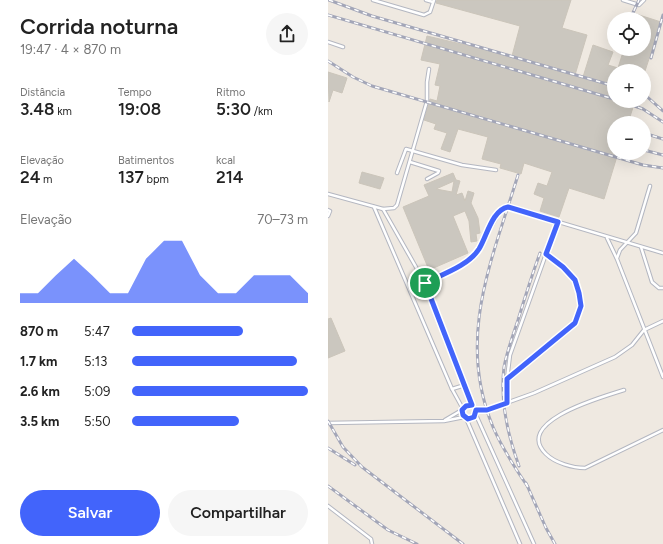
<!DOCTYPE html>
<html lang="pt">
<meta charset="utf-8">
<style>
:root{--surface:#fff;--page:#f6f6f6;--text:#222;--muted:#767676;--accent:#4264fb}
body{margin:0;font-family:Figtree,sans-serif;background:var(--page);color:var(--text);height:100vh;display:flex;flex-direction:column;font-size:15px;white-space:nowrap}
*{box-sizing:border-box;margin:0}
p{font-size:13px;color:var(--muted)}
.icon{flex:none;width:22px;height:22px;fill:none;stroke:currentColor;stroke-width:2;stroke-linecap:round;stroke-linejoin:round}
.map{position:relative;flex:1;overflow:hidden}
.sheet{display:flex;flex-direction:column;background:var(--surface);width:328px}
.sheet>*{flex:none}
.buttons{position:absolute;left:279px;top:12px;display:grid;gap:8px}
.buttons a{display:grid;place-items:center;width:44px;height:44px;border-radius:50%;background:var(--surface);box-shadow:0 4px 16px #0002;font-size:20px}
.pin{position:absolute;display:grid;place-items:center;width:34px;height:34px;color:#fff;margin:-17px;border:2px solid #fff;border-radius:50%;box-shadow:0 1px 4px #0007}
.round{display:grid;place-items:center;flex:none;width:42px;height:42px;border-radius:21px;background:var(--page)}
.summary{display:flex;align-items:center;justify-content:space-between;height:68px;padding:0 20px}
h1{font-size:22px;font-weight:600;line-height:30px}
.metrics{display:grid;grid-template-columns:repeat(3,1fr);gap:6px;height:68px;padding:4px 20px}
.metrics div{display:grid;align-content:center}
.metrics b{font-size:17px;font-weight:600}
.metrics small{font-size:11px;font-weight:400}
.metrics p{font-size:11px}
.chart{height:112px;padding:8px 20px}
.chart p{display:flex;justify-content:space-between}
.chart svg{width:100%;height:72px;margin-top:4px;fill:var(--accent);opacity:.7}
.cta{display:flex;gap:8px;margin-top:auto;padding:8px 20px}
.cta a{flex:1;height:46px;border-radius:24px;background:var(--accent);color:#fff;font-size:16px;font-weight:600;line-height:46px;text-align:center}
.cta a+a{background:var(--page);color:var(--text)}
ul{padding:0 20px;list-style:none;font-size:13px}
li{display:grid;grid-template-columns:64px 48px 1fr;align-items:center;height:30px}
li i{height:10px;border-radius:5px;background:var(--accent)}
main{display:flex;flex:1;min-height:0}
.map>svg:first-child{display:block}
.building{fill:#cbc7bf;stroke:#cbc5ba;fill-rule:evenodd}
.lines{fill:none;stroke-linecap:round;stroke-linejoin:round}
.service-casing{stroke:#b4b7c1;stroke-width:4.5}
.service{stroke:#fff;stroke-width:2.5}
.rail-casing{stroke:#a3a6b8;stroke-width:3}
.rail{stroke:#fff;stroke-width:1.5;stroke-dasharray:4.5;stroke-linecap:butt}
.route-casing{stroke:#fff;stroke-width:8}
.route{stroke:#4264fb;stroke-width:5}
</style>
<main>
<section class="sheet">
<div class="summary"><div><h1>Corrida noturna</h1><p>19:47 · 4 × 870 m</p></div><a class="round"><svg class="icon" aria-label="share" viewBox="0 0 24 24"><path d="M12 15V3M7 8l5-5 5 5M5 13v7h14v-7"/></svg></a></div>
<div class="metrics">
<div><p>Distância</p><b>3.48<small> km</small></b></div>
<div><p>Tempo</p><b>19:08</b></div>
<div><p>Ritmo</p><b>5:30<small> /km</small></b></div>
</div>
<div class="metrics">
<div><p>Elevação</p><b>24<small> m</small></b></div>
<div><p>Batimentos</p><b>137<small> bpm</small></b></div>
<div><p>kcal</p><b>214</b></div>
</div>
<div class="chart"><p><span>Elevação</span>70–73 m</p>
<svg viewBox="0 0 160 44" preserveAspectRatio="none"><path d="M0 44V38L10 38L20 27L30 17L40 27L50 38L60 38L70 17L80 6L90 6L100 27L110 38L120 38L130 27L140 27L150 27L160 38V44z"/></svg>
</div>
<ul>
<li><b>870 m</b>5:47<i style="width:63%"></i></li>
<li><b>1.7 km</b>5:13<i style="width:94%"></i></li>
<li><b>2.6 km</b>5:09<i style="width:100%"></i></li>
<li><b>3.5 km</b>5:50<i style="width:61%"></i></li>
</ul>
<div class="cta"><a>Salvar</a><a>Compartilhar</a></div>
</section>
<div class="map">
<svg width="335" height="544" viewBox="0 0 335 544">
<rect width="100%" height="100%" fill="#efe9e1"/>
<g class="building">
<polygon points="109,0 243,0 234,28 259,35 247,75 255,77 265,45 285,52 280,65 290,68 296,49 316,49 316,19 306,19 308,14 333,22 317,71 286,71 286,101 307,101 300,123 286,123 286,153 290,153 276,199 241,188 231,217 212,211 216,198 206,194 210,183 219,186 224,172 196,163 193,174 172,168 173,164 154,159 160,137 130,129 122,152 113,149 119,133 106,129 108,124 96,120 102,99 109,101 112,86 107,85 112,64 93,60 99,36 184,56 192,26 108,3"/>
<polygon points="0,72 19,78 14,93 5,90 1,102"/>
<polygon points="34,172 56,178 52,189 31,183"/>
<path d="M125 173 128 180 132 181 128 195 134 193 137 201 140 191 146 193 143 203 150 218 152 233 148 234 149 241 143 242 141 221 137 211 125 216 140 253 101 270 75 207 101 196 96 185ZM126 181 124 192 108 189Z"/>
<polygon points="3,318 17,351 0,358 0,319"/>
</g>
<g class="lines">
<g class="service-casing">
<g id="service">
<polyline points="45,0 96,15 102,12 106,0"/>
<polyline points="98,0 105,2"/>
<polyline points="295,0 311,5 316,0"/>
<polyline points="0,42 15,47"/>
<polyline points="82,162 111,171 110,173 99,179"/>
<polyline points="69,173 78,149 134,165 168,170"/>
<polyline points="0,194 55,209 66,208 69,205 99,101 99,82 101,69"/>
<polyline points="46,207 124,389 135,409"/>
<polyline points="55,209 97,283 144,405"/>
<polyline points="0,210 2,211 0,216"/>
<polyline points="279,238 289,259 335,377"/>
<polyline points="313,247 324,282 331,288 335,288"/>
<polyline points="289,258 292,250 308,233 322,186"/>
<polyline points="97,283 141,260 150,250 172,211 180,207 335,253"/>
<polyline points="179,379 247,323 253,306 251,293 247,280 235,267 218,254 230,223"/>
<polyline points="124,389 137,385"/>
<path d="M296 390C278 396 184 421 218 454 227 463 245 468 257 468L335 430"/>
<polyline points="179,403 179,379 182,355 218,254"/>
<circle cx="141" cy="412" r="7"/>
<polyline points="148,411 159,410 206,393 287,357 304,345 316,330 335,321"/>
<polyline points="148,415 206,544"/>
<polyline points="138,418 192,544"/>
<polyline points="117,420 134,410"/>
<polyline points="0,423 116,421 136,417"/>
<polyline points="0,506 43,539 44,544"/>
</g>
</g>
<use href="#service" class="service"/>
<g class="rail-casing">
<g id="rail">
<polyline points="1,0 44,16 286,86"/>
<polyline points="0,15 286,99"/>
<polyline points="302,19 311,0"/>
<polyline points="294,52 295,49"/>
<polyline points="323,58 335,15"/>
<polyline points="0,61 25,77 44,86 315,165 335,168"/>
<polyline points="316,94 335,111"/>
<polyline points="293,101 315,109 335,122"/>
<polyline points="316,133 335,139"/>
<polyline points="316,150 335,155"/>
<path d="M190 175C164 260 128 338 165 427 174 448 187 468 200 487"/>
<polyline points="0,421 15,447 34,467 135,544"/>
<polyline points="0,448 27,465"/>
<path d="M191 466C180 436 172 399 176 367 179 351 185 335 190 320 197 297 204 275 212 253"/>
<polyline points="198,483 218,528 227,544"/>
<polyline points="0,486 60,530 89,544"/>
</g>
</g>
<use href="#rail" class="rail"/>
</g>
<g class="lines">
<g class="route-casing">
<path id="route" d="M180 207 230 222 218 254 235 267 247 280 251 293 253 306 247 323 179 379V403L159 410H148L146 417 140 419 135 415 134 410 138 406 144 405 97 283C115 274 140 266 151 249 159 236 164 210 180 207Z"/>
</g>
<use href="#route" class="route"/>
</g>
</svg>
<div class="buttons">
<a><svg class="icon" aria-label="locate" viewBox="0 0 24 24"><circle cx="12" cy="12" r="6"/><path d="M12 2v4M12 18v4M2 12h4M18 12h4"/></svg></a>
<a>+</a>
<a>−</a>
</div>
<div class="pin" style="left:97px;top:283px;background:#1e9e55"><svg class="icon" aria-label="arrive" viewBox="0 0 24 24"><path d="M6 21V4h12l-3 4 3 4H6"/></svg></div>
</div>
</main>
